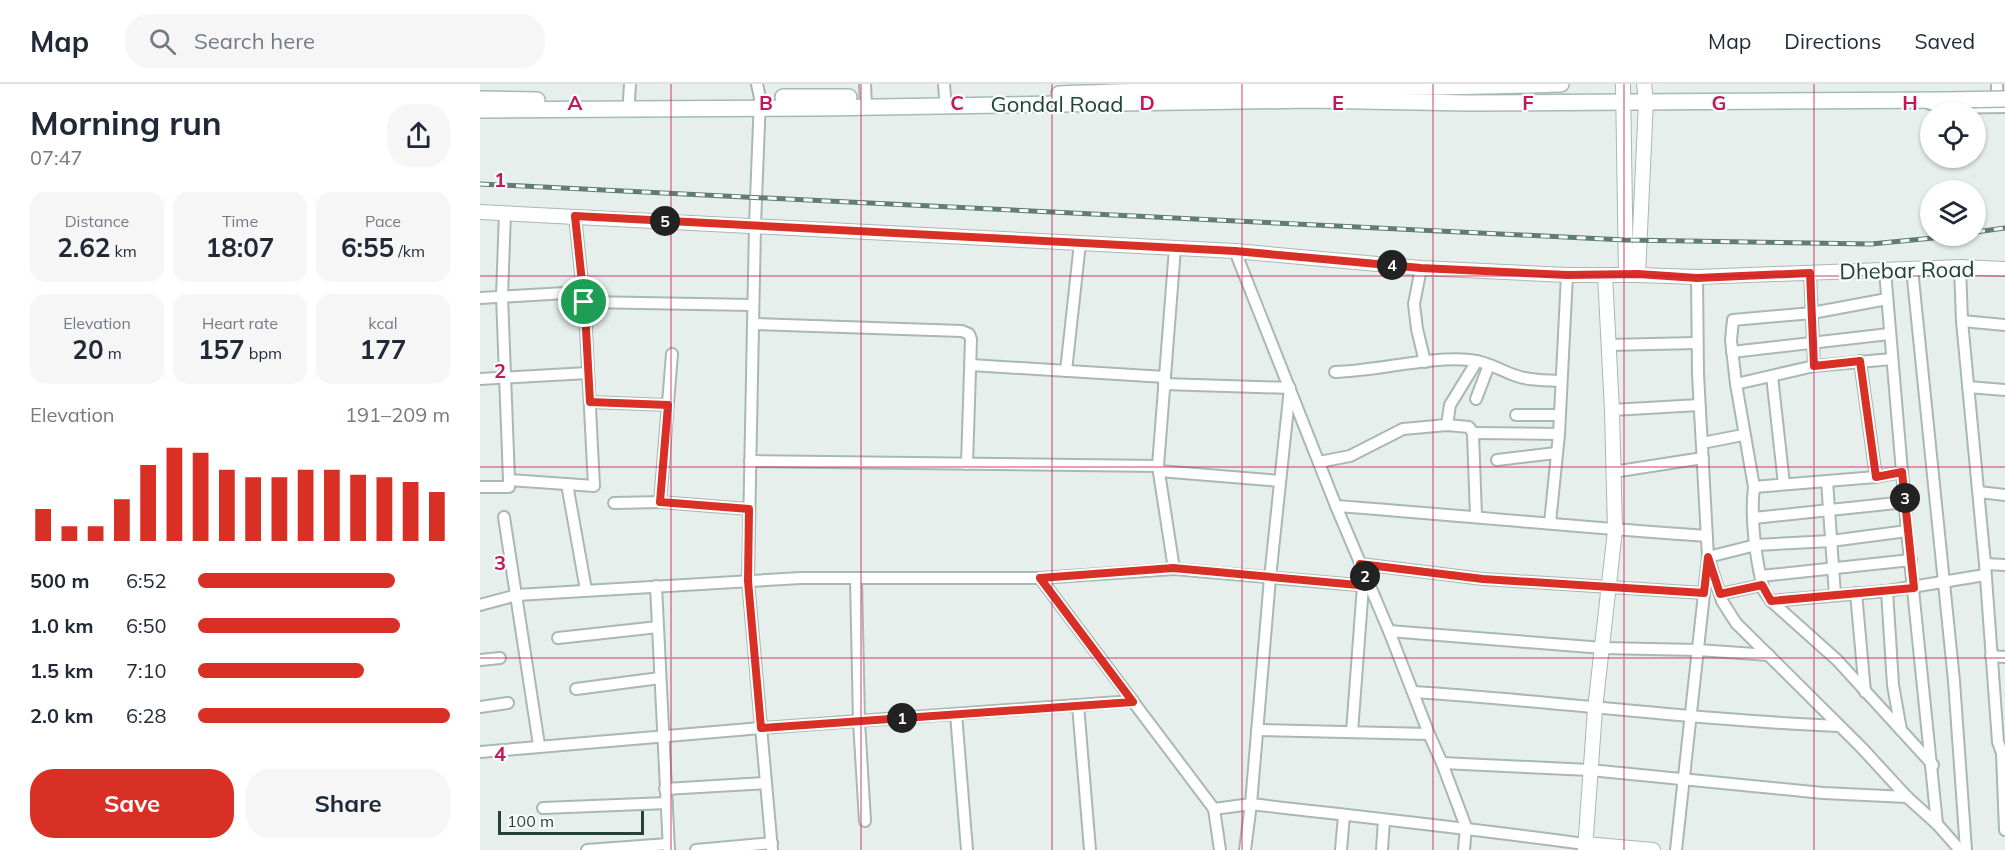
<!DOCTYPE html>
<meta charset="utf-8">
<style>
:root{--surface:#fff;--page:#f6f6f7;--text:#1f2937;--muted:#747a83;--line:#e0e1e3;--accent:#d93025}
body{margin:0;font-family:Mulish,sans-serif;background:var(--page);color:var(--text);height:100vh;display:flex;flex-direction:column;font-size:22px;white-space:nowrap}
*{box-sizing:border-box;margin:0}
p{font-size:20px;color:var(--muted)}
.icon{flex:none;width:33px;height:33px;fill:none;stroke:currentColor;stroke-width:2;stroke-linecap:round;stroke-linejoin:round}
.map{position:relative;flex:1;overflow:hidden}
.side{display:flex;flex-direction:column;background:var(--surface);width:480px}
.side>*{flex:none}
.controls{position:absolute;left:1440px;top:18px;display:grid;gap:12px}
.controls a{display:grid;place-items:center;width:66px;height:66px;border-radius:50%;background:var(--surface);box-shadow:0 2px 4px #0004;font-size:30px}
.scale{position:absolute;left:18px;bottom:15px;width:146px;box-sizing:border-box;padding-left:6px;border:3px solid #24423a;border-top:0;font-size:16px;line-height:21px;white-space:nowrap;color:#24423a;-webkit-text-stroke:4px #f7fbf9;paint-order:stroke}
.pin{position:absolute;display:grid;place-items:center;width:51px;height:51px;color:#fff;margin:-26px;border:3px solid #fff;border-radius:50%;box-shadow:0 2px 6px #0007}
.km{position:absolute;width:30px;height:30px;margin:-15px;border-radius:50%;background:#222;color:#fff;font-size:16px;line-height:30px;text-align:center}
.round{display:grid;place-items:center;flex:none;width:63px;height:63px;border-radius:24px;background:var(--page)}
.headline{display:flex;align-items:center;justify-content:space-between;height:102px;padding:0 30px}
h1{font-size:33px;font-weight:700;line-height:45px}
.figures{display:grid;grid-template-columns:repeat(3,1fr);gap:9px;height:102px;padding:6px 30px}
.figures div{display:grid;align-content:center;border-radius:15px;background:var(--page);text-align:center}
.figures b{font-size:26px;font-weight:700}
.figures small{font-size:16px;font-weight:400}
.figures p{font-size:16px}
.chart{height:168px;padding:12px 30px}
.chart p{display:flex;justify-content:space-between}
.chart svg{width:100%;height:108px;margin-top:6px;stroke:var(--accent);stroke-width:6}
.cta{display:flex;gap:12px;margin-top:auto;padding:12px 30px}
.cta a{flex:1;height:69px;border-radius:24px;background:var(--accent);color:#fff;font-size:24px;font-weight:700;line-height:69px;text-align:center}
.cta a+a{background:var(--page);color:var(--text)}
ul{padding:0 30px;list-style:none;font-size:20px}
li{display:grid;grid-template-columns:96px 72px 1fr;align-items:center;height:45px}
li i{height:15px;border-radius:8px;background:var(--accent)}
header{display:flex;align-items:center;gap:36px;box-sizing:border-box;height:84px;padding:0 30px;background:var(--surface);border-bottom:2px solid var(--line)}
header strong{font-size:28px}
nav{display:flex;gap:33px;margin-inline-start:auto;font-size:21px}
.search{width:420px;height:54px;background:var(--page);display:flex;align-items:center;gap:15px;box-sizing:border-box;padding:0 21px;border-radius:24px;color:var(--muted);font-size:22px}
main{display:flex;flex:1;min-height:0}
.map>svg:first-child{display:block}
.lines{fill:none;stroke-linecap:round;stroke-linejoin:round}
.minor-casing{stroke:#a8b8b2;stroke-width:14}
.tertiary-casing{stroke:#a8b8b2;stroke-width:16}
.secondary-casing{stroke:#a4bbb3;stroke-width:18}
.minor{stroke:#fff;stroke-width:10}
.tertiary{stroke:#fff;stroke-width:14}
.secondary{stroke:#fff;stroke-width:15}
.rail-casing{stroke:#5f7d75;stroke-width:5}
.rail{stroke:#f7fbf9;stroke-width:3;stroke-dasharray:9;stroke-linecap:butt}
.secondary-bridge-casing{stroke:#a4bbb3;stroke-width:18;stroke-linecap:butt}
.secondary-bridge{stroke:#fff;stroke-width:15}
.route-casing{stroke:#fff;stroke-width:12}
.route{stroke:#d93025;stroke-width:8}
.grid{fill:none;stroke:#c2185b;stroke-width:1.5;stroke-opacity:0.55}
.labels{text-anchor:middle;stroke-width:4.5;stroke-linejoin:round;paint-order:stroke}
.street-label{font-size:22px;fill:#24423a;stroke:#f7fbf9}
.grid-label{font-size:20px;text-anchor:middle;font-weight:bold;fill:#c2185b;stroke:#f7fbf9;stroke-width:4.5;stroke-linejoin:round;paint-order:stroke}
</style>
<header>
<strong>Map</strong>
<div class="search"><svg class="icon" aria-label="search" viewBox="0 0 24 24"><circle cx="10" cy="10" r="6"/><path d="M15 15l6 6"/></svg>Search here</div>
<nav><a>Map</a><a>Directions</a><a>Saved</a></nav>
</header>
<main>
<section class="side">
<div class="headline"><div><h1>Morning run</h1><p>07:47</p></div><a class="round"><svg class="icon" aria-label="share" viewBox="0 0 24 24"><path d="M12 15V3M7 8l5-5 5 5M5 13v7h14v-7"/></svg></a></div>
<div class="figures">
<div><p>Distance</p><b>2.62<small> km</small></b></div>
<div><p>Time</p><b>18:07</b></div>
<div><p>Pace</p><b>6:55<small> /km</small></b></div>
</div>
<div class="figures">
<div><p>Elevation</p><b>20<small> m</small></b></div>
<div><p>Heart rate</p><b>157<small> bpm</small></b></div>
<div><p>kcal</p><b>177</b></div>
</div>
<div class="chart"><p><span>Elevation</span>191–209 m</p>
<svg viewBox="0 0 160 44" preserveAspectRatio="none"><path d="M5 44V31M15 44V38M25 44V38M35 44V27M45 44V13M55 44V6M65 44V8M75 44V15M85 44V18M95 44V18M105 44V15M115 44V15M125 44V17M135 44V18M145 44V20M155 44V24"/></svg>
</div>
<ul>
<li><b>500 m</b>6:52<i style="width:78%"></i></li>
<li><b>1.0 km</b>6:50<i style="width:80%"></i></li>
<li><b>1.5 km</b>7:10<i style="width:66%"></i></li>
<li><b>2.0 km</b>6:28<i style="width:100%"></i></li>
</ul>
<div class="cta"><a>Save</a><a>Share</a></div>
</section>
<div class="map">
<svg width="1525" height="766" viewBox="0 0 1525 766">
<rect width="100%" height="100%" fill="#e6efeb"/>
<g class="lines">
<g class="minor-casing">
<g id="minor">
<polyline points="277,0 280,14 275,141 268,497 292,766"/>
<polyline points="385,0 386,22"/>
<polyline points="464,0 465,13"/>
<polyline points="1517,0 1517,21"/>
<polyline points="149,16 150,0"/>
<polyline points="1448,19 1463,24 1525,23"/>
<polyline points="25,129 22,212 29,396"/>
<polyline points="695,164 678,382 694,485 889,502"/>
<polyline points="755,167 856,422 909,547 949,650 962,679 986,743 984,766"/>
<polyline points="1480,183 1482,237 1505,480 1518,658 1522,669 1525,746"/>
<polyline points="941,184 934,220 937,245 945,278"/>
<polyline points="1432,185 1474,597 1486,766"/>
<polyline points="1405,187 1427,447 1457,740"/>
<polyline points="1330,189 1334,282"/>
<polyline points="1217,193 1218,290 1228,473 1242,517 1256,539 1381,663 1427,713 1457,740 1480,766"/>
<polyline points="0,214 103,208"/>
<polyline points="104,218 273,221"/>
<polyline points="1482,237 1525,241"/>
<polyline points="273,240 482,247 489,250 491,255 487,380"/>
<polyline points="1128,261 1217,259"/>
<polyline points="1252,268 1409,250"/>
<polyline points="192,270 180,418 269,425"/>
<path d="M1412 275 1334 282 1256 300 1274 403C1270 434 1276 478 1284 507L1291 517 1407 507 1505 491"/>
<polyline points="1380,277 1396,393"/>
<polyline points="491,281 685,293"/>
<polyline points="586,287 600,159"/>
<path d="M855 288C899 287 948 272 990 276 1006 277 1020 286 1034 291 1049 297 1065 296 1080 297"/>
<polyline points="1292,292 1304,400"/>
<polyline points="0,295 108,289"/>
<path d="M684 300 810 304 790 494 771 720C883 733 994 745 1105 760"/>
<polyline points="1256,300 1251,256 1253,236 1332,229 1407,215"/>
<polyline points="1488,303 1525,306"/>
<polyline points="996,315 1009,281"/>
<polyline points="110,318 188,321"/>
<polyline points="1132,326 1219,321"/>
<polyline points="1036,331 1079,331"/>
<polyline points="967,341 970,321 997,277"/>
<polyline points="993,349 1079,350"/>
<polyline points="1222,359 1263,351"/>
<polyline points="1017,376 1076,369"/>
<polyline points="270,377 678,382"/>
<polyline points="839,378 870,372 923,345 967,341 989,343 993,349 996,432"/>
<polyline points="679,387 800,397"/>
<polyline points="1133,388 1223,374"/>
<polyline points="1347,397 1355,511"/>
<polyline points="87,400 106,506"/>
<polyline points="0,403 29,403 29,396 114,402 105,227 95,132"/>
<polyline points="1274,403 1396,393 1422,388"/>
<polyline points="1499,408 1525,411"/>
<polyline points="134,419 180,418"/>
<path d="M856 422C980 431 1103 444 1227 452"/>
<polyline points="24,433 59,661"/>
<polyline points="1274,434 1426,418"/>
<polyline points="1070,439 1079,350 1087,191"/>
<polyline points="881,480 1003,495 1224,509"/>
<polyline points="1505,480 1525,481"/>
<polyline points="1281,492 1431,476"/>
<polyline points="376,494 379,637 385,737"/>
<polyline points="560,494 694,485"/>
<polyline points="176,502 189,766"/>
<polyline points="1407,507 1413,601 1421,646"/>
<polyline points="1376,509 1385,608"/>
<polyline points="1240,510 1282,501"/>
<polyline points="1291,517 1357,576 1453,681"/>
<polyline points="0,521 37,511 321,494 560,494 734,725"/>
<polyline points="909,547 1123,564 1218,566 1289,571"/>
<polyline points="78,554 178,543"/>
<polyline points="1511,572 1525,573"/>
<polyline points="0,576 20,574"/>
<polyline points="96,605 180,594"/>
<path d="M934 608C1075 617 1216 636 1358 642"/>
<polyline points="598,621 610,766"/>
<polyline points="0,623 28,619"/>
<polyline points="476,630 487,766"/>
<polyline points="777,646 949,650"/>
<polyline points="872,648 883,502"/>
<polyline points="0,668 281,644 653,617"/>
<polyline points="962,679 1110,686 1343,709 1427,713"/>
<polyline points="185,705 286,699"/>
<polyline points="63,724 187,719"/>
<polyline points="107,766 188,760"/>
<polyline points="216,766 292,759"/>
<polyline points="740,766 734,725 771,720 765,766"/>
<polyline points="861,766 864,731"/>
<polyline points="902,766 904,736"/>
<polyline points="1196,766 1228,473 1276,461 1351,457 1427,447"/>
</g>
</g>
<g class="tertiary-casing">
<g id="tertiary">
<polyline points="1143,0 1146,191"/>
<polyline points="0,128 755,167 941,184 1087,191 1158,191 1217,193 1480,183 1525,185"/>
<polyline points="1158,191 1166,17 1164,0"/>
<polyline points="1105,760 1173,766"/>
<polyline points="1105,766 1115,625 1135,446 1132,326 1125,191"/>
</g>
</g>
<g class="secondary-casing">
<g id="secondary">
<path d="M579 10C746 3 914 6 1081 0"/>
<polyline points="303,13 369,13"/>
<polyline points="0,15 57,16"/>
<polyline points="0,26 338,24 829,16 988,19 1466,16"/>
</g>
</g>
<use href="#minor" class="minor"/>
<use href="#tertiary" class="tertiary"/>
<use href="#secondary" class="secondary"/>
<g class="rail-casing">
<g id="rail">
<polyline points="0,100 1145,156 1391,160 1474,152"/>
<polyline points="1496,148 1525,144"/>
</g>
</g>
<use href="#rail" class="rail"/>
<g class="secondary-bridge-casing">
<polyline id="secondary-bridge" points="1466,16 1525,15"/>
</g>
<use href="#secondary-bridge" class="secondary-bridge"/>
</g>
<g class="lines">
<g class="route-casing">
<polygon id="route" points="95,132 755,167 941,184 1087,191 1158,190 1217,194 1330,189 1334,282 1380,277 1396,393 1422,388 1434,504 1291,517 1282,501 1240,510 1228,473 1224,509 1003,495 880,480 889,502 693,484 560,494 653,618 281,644 268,497 269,425 180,418 188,321 110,318 105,227"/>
</g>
<use href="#route" class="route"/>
</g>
<path class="grid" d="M191 0V766M381 0V766M572 0V766M762 0V766M953 0V766M1144 0V766M1334 0V766M0 192H1525M0 383H1525M0 574H1525"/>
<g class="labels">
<g class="street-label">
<text x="577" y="28">Gondal Road</text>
<text transform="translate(1427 186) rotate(-1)" y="8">Dhebar Road</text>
</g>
</g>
<g class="grid-label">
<text x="95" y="26">A</text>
<text x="286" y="26">B</text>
<text x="477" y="26">C</text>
<text x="667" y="26">D</text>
<text x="858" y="26">E</text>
<text x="1048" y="26">F</text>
<text x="1239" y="26">G</text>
<text x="1430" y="26">H</text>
<text x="20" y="103">1</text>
<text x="20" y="294">2</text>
<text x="20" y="486">3</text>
<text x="20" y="677">4</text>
</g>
</svg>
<div class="controls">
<a><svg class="icon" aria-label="locate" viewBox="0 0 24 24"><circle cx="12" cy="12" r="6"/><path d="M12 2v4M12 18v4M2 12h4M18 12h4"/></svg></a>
<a><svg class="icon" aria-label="layers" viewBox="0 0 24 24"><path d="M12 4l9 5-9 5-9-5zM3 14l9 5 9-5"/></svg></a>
</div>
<div class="scale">100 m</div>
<div class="pin" style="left:104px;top:218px;background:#1e9e55"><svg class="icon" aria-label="arrive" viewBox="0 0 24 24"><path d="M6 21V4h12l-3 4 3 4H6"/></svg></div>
<b class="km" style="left:422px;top:634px">1</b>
<b class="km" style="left:885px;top:492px">2</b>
<b class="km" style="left:1425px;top:414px">3</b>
<b class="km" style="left:912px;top:181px">4</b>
<b class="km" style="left:185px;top:137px">5</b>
</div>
</main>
